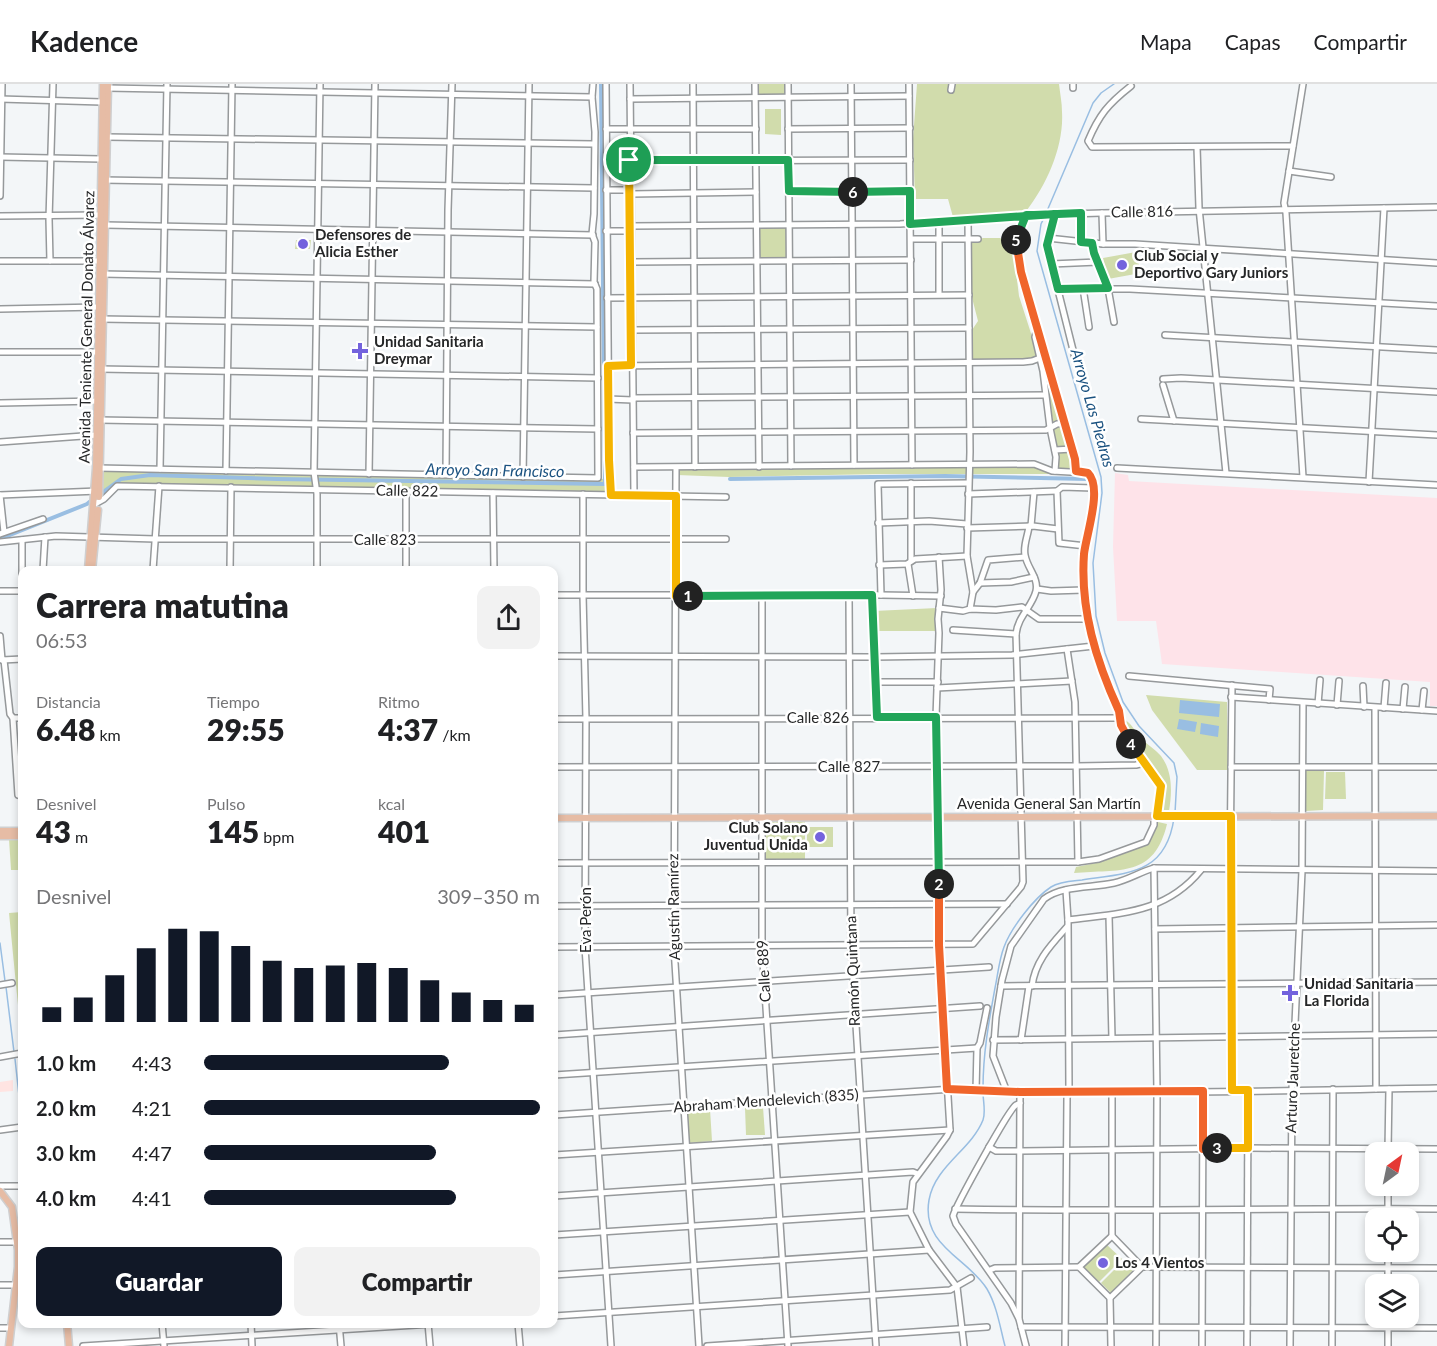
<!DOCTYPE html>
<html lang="es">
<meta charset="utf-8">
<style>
:root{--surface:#fff;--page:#f2f2f2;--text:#202124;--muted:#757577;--line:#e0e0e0;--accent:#111827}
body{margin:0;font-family:Lato,sans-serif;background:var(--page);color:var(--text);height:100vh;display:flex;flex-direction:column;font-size:22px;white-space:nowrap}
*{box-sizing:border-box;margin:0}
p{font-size:20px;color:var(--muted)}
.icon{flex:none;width:33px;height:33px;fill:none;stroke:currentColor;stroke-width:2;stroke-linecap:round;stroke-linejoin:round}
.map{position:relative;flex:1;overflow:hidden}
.panel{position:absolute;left:18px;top:482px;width:540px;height:762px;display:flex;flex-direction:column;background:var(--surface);border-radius:12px;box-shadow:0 3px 9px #0003}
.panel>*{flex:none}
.needle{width:39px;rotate:33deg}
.buttons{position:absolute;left:1365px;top:1058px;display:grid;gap:12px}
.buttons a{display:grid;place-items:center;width:54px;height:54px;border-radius:12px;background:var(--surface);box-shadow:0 3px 9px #0003;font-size:30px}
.pin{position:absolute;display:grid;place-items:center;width:51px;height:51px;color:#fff;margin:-26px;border:3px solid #fff;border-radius:50%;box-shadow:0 2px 6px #0007}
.km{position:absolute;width:30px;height:30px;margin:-15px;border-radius:50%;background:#222;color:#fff;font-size:16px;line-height:30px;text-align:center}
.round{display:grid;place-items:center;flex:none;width:63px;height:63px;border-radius:12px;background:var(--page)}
.headline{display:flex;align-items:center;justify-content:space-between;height:102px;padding:0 18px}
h1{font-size:33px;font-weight:800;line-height:45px}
.figures{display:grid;grid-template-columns:repeat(3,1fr);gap:9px;height:102px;padding:6px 18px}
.figures div{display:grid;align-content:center}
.figures b{font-size:30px;font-weight:800}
.figures small{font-size:16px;font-weight:400}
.figures p{font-size:16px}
.chart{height:168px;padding:12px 18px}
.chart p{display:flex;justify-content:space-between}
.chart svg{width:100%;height:108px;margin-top:6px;stroke:var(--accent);stroke-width:6}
.action{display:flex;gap:12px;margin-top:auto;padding:12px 18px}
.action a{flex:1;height:69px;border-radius:12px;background:var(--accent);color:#fff;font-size:24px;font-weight:800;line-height:69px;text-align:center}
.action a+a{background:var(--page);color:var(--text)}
ul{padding:0 18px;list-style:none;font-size:20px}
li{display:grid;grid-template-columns:96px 72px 1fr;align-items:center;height:45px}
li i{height:15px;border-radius:8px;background:var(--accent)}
header{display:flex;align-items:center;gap:36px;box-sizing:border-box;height:84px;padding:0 30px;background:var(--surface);border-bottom:2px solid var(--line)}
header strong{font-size:28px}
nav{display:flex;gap:33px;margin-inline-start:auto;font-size:21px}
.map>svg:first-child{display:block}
.industrial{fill:#fee3e9}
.education{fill:#ffe4e2}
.green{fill:#d1dcac}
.water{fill:#99bee2}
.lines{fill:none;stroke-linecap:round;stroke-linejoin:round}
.stream{stroke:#99bee2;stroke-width:1.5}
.canal{stroke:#99bee2;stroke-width:4}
.minor-casing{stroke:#96999b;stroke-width:8}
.major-casing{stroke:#cfcfd0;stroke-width:9}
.minor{stroke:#fff;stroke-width:5}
.major{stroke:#e6bca5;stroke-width:6}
.split-1-casing{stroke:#fff;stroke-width:12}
.split-2-casing{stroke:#fff;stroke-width:12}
.split-3-casing{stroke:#fff;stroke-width:12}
.split-4-casing{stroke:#fff;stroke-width:12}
.split-5-casing{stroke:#fff;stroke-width:12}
.split-6-casing{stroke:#fff;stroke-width:12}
.split-7-casing{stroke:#fff;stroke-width:12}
.split-1{stroke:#f5b400;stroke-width:8}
.split-2{stroke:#22a559;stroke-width:8}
.split-3{stroke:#f0652b;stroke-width:8}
.split-4{stroke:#f5b400;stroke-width:8}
.split-5{stroke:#f0652b;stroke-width:8}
.split-6{stroke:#22a559;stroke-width:8}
.split-7{stroke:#22a559;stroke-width:8}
.poi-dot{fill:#7463dd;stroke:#fff;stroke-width:2}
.labels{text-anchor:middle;stroke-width:5;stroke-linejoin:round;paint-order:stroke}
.street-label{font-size:15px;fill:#262728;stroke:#fff}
.poi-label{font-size:15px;font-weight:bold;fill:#262728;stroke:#fff;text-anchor:start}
.water-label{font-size:16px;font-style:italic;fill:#1b5280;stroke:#fff}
</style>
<header>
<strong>Kadence</strong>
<nav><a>Mapa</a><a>Capas</a><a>Compartir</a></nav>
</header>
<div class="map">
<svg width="1437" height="1262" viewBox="0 0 1437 1262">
<rect width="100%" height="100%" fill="#f3f6f8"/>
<polygon class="industrial" points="1115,389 1128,391 1129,397 1437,414 1437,622 1430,622 1430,598 1162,580 1156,537 1117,537 1113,463"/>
<polygon class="education" points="13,996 13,1007 0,1008 0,998"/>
<g class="green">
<rect x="758" y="0" width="27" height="11"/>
<path d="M917 0H1059C1060 9 1062 19 1062 28 1064 62 1047 100 1027 126L953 133 948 115H915L913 55Z"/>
<polygon points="765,25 781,25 781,51 765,50"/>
<polygon points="758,144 786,144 787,175 758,176"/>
<polygon points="983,154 1000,154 1006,158 1007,163 1013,163 1019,212 1037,268 1036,273 1032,276 975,277 971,272 972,246 978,237 971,210 970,158"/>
<polygon points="296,156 311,156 310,165 295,165"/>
<polygon points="1136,168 1141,189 1108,195 1103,174"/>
<polygon points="1047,301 1052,304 1061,335 1053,338"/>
<polygon points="1063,340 1070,364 1056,364 1051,345"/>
<polygon points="1056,367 1071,367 1074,385 1056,386"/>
<polygon points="1036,383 1049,388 1049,390 881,390 729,393 677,391 678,387 682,385"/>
<polygon points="103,386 609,395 609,407 607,409 120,400 113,402 105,411 101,411"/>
<polygon points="937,524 937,547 875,547 874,527"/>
<polygon points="1146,611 1227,618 1228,686 1197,686 1152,626"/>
<path d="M1124 635C1131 639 1135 647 1140 653 1146 660 1155 665 1161 672 1173 688 1172 709 1169 727L1160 728 1165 709 1163 699 1130 656 1123 639Z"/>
<polygon points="1306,687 1324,687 1323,726 1306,727"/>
<polygon points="1326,688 1345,688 1346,715 1325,715"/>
<polygon points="765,737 805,737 805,776 765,775"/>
<path d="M1158 738 1167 740C1154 794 1120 785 1074 789L1076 783 1101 778 1147 760 1150 757Z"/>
<rect x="807" y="743" width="26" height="20"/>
<polygon points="9,755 22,755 22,786 11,786"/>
<polygon points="22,828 22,962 9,829"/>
<polygon points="763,1023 765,1051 746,1051 745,1024"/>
<polygon points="710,1025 712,1057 689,1059 687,1027"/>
<polygon points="1106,1160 1122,1175 1099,1198 1083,1183"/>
<polygon points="1125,1175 1135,1184 1111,1209 1101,1199"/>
</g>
<g class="water">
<polygon points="1180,616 1220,620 1219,633 1179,629"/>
<polygon points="1179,635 1197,638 1195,648 1177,645"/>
<polygon points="1201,639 1219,642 1218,653 1200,650"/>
</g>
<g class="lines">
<g class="stream">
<polyline points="1047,127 1093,19 1101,9 1114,0"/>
<polyline points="1045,132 1041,140 1037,167 1101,393 1102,409 1093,479 1096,532 1105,569 1123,618 1139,642 1174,679 1177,693 1175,729"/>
<polyline points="0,859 5,897"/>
<polyline points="6,903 14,968"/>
<polyline points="15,975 22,1039"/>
<path d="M983 1004C983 969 989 937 995 904 998 890 999 876 1004 863 1011 844 1034 814 1051 803 1060 797 1073 797 1082 796 1129 789 1166 790 1174 734"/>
<path d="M983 1008C983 1017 986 1028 983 1036 971 1066 935 1082 929 1116 921 1162 968 1174 987 1205 997 1222 1000 1243 1005 1262"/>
</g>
<g class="canal">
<polyline points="730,395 945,392 1089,395"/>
<polyline points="99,411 121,395 150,391 277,395 605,400 601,0"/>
<polyline points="0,455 87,420 93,415"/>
</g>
<g class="minor-casing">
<g id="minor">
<polyline points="606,0 609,376 611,411"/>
<polyline points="630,0 634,411"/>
<polyline points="693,0 695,383"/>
<polyline points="755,0 759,383"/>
<polyline points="788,0 791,382"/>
<polyline points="851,0 854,381"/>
<polyline points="909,0 912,381"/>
<polyline points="1073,0 1073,4"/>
<polyline points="1303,0 1284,119 1286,129 1303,393"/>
<path d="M1131 2C1108 20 1099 31 1088 57L1092 63 1293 62"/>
<polyline points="107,4 592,13"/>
<polyline points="951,6 952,0"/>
<polyline points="0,15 102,18"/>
<polyline points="630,15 909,12"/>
<polyline points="606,45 756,45"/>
<polyline points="788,45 910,44"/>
<polyline points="107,53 593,60"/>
<polyline points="1197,63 1199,124 1226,389"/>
<polyline points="0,73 101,75"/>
<polyline points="629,77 910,76"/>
<polyline points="1289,87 1331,93"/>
<polyline points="102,96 594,104"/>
<polyline points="606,106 630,106"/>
<polyline points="789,107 910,107"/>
<polyline points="631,110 756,108"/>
<polyline points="0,112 2,0"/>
<polyline points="1102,129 1103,160"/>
<polyline points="1055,130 1048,154 1048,166 1075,274"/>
<polyline points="1026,131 1017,153 1016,161 1032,230 1075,375 1076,387"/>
<polyline points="0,132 100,131"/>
<polyline points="968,136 970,368 967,472 973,508"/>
<polyline points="939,138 939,210"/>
<polyline points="105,141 593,151"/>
<polyline points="631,142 900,140 1034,131 1102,129 1437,123"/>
<polyline points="606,147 631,147"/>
<polyline points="1048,154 1103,160 1135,160 1437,179"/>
<polyline points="911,155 978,155"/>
<polyline points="1081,158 1081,129"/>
<polyline points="1092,159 1094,169 1108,204 1114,238"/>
<polyline points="0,177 102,177"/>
<polyline points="50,177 49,135 53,0"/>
<polyline points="631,178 911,176"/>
<polyline points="1051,180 1098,178"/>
<polyline points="102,190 595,200"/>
<polyline points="1083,204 1089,243"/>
<polyline points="1058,205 1130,205 1437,222"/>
<polyline points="607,214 969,211"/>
<polyline points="0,225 99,223"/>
<polyline points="101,235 597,243"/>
<polyline points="1037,244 1035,253 1043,287 1050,344 1056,373 1055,387"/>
<polyline points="632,246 969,244"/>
<polyline points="1165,251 1437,266"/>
<polyline points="0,268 100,268"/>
<polyline points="608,282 1023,278 1032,277 1040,274"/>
<polyline points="100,285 598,294"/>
<polyline points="1163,295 1181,294 1437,308"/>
<polyline points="1163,301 1174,337"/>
<polyline points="633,314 1045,311"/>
<polyline points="608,315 633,316"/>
<polyline points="0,319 98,317"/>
<polyline points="1141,335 1437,351"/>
<polyline points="99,336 598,345"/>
<polyline points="633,349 1046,346 1057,340 1064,339"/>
<polyline points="0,358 97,351"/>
<polyline points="1055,366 1072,365"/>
<path d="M634 383 1034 380 1052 387 1088 389C1103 404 1086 450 1084 469 1084 475 1084 481 1084 487 1085 540 1098 576 1117 623 1120 631 1119 638 1123 645 1133 666 1150 682 1161 702L1157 732"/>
<polyline points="98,384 598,394 597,205 594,198 595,158 592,150 594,130 595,48 592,13 593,0"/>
<polyline points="676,384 674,863 699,1262"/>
<polyline points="1117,384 1437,401"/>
<polyline points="160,385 167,0"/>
<polyline points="226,387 232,0"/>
<polyline points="369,390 375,0"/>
<polyline points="446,390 448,126 452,0"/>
<polyline points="523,393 529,0"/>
<polyline points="1369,398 1384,124"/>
<polyline points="911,399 911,477"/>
<polyline points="406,407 406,486"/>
<polyline points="493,409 494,486"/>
<polyline points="583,410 583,511 586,635 585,863 611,1262"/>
<polyline points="968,410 1057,407"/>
<polyline points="0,411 98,407"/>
<polyline points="0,411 4,448"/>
<polyline points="95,420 104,415 117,402 726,413"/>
<polyline points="878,439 929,437 967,440"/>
<polyline points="1031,442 1034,408"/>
<polyline points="967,444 1033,442 1058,445"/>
<polyline points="0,450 43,435"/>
<polyline points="22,456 22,507"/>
<polyline points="0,458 56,452 155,455 726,455"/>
<polyline points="1086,462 1059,459 1057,407 1062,403 1093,404"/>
<polyline points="939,473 941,506 938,535 939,549 936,633 939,861 950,1046 947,1052 913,1098 910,1128 929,1166 957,1203 964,1262"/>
<polyline points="908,480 913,512"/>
<polyline points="879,481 907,480 915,475 967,472"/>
<polyline points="43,486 45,453"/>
<polyline points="153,486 159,402"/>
<polyline points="230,486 231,403"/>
<polyline points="317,486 317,410 314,388 320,0"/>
<polyline points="980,499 1011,498 1034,493"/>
<polyline points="1037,505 1051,507 1084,506"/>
<polyline points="0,507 22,507"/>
<polyline points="554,511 881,511 878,400 968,399"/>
<polyline points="872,511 877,633"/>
<polyline points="881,511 941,512"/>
<polyline points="762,512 762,862 788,1262"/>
<polyline points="849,512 851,861 876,1262"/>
<polyline points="939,524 963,527 970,525 996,526 1022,523 1039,535 1087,535"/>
<polyline points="970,525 973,508 980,499 988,476 1025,473"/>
<polyline points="953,546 1016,550"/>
<polyline points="0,552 2,576"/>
<polyline points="1067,565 1075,618 1078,778"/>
<polyline points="554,572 875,573 1012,571 1094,562"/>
<polyline points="2,576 22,575"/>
<polyline points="4,576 10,630 13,634 18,711 22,712"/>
<polyline points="1129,592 1270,605 1269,616"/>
<polyline points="877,598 938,598"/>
<polyline points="1232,601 1230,786 1232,1006"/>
<polyline points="1363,602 1364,623"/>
<polyline points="937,604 1072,597"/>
<polyline points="1231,613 1437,627"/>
<polyline points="1318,620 1320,596"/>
<polyline points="1337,621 1339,597"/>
<polyline points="1375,624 1376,1005"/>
<polyline points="1384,624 1386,599"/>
<polyline points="1403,625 1405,603"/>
<polyline points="1422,626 1424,607"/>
<polyline points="13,634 22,634"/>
<polyline points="554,635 1119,634"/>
<polyline points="554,683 1077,682 1136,681 1144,679"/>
<polyline points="1231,683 1437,683"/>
<polyline points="554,779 1078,778 1099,775 1146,758 1154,741 1154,732"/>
<polyline points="1154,784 1157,1008 1156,1262"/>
<polyline points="554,822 1007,820"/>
<polyline points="1109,832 1112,954"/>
<path d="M1068 836C1120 829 1165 830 1201 786"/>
<polyline points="1155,845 1437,841"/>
<path d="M554 863 973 860 1021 803 1023 798 1016 550C1018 532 1032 523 1036 507 1039 494 1027 484 1025 471 1023 461 1028 452 1029 442"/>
<polyline points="0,901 12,899"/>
<polyline points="1001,902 1437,898"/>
<path d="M1032 902C1035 877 1051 861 1067 843"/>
<polyline points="554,911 989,883"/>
<polyline points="554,951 980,922"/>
<polyline points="993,956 1437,950"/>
<polyline points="1021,956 1029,902"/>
<polyline points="0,973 22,969"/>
<polyline points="554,991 977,964"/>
<polyline points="976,1007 977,964 980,959 987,924"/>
<path d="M1007 1008 993 972 996 933 1002 896 1011 862 1044 815C1063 801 1092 804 1114 799 1128 796 1140 788 1154 784L1437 787"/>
<path d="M1020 1019C1019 1020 1017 1020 1016 1021 1009 1025 956 1121 953 1132L956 1140 1011 1219 1019 1235 1026 1262"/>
<path d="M554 1031 953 1005C1114 1011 1276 1007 1437 1004"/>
<polyline points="0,1046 22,1043"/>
<polyline points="989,1063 996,1067 1021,1067 1248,1064 1437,1065"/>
<polyline points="1388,1066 1389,1005"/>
<polyline points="554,1071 950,1046"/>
<polyline points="1388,1101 1388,1134"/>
<polyline points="0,1102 22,1102"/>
<polyline points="554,1112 913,1088 918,1090"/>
<path d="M955 1125C1116 1128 1276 1124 1437 1125"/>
<polyline points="554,1151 910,1128"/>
<polyline points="0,1158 18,1158"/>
<polyline points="1142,1183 1437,1184"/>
<polyline points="990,1186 995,1184 1079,1183"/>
<polyline points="554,1191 929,1166"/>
<polyline points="1388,1200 1388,1167"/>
<polyline points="0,1201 16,1201"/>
<polyline points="1110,1214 1079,1183 1112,1152 1112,1008"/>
<polyline points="554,1232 950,1206 971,1194"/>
<polyline points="1388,1233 1388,1262"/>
<polyline points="1019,1234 1020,1008"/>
<polyline points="162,1239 164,1262"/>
<polyline points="251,1239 252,1262"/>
<polyline points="339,1239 341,1262"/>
<polyline points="428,1239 430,1262"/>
<polyline points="518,1239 520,1262"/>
<polyline points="1021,1243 1437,1244"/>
<polyline points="0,1244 11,1244"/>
<polyline points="83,1262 448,1239"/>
<polyline points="707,1262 987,1243"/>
<polyline points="1065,1262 1067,1014 1069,1004 1068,836 1066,806"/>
<polyline points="1111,1262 1110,1214 1142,1183 1112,1152"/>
<polyline points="1202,1262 1203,1007"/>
<polyline points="1247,1262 1248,1006"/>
<polyline points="1290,1262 1292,1005 1302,787 1303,619"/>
<polyline points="1332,1262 1333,1005"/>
</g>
</g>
<g class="major-casing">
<g id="major">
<polyline points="99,413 108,0"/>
<polyline points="88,486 96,384 103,0"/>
<polyline points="92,486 98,426"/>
<polyline points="554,734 1437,732"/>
<polyline points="0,747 22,747"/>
<polyline points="0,752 22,752"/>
<polyline points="0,1107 12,1123 18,1166 18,1183 9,1262"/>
<polyline points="67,1239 69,1262"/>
</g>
</g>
<use href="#minor" class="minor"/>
<use href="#major" class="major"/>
</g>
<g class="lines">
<g class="split-1-casing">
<polyline id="split-1" points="629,76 631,281 608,282 609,376 611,411 676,412 676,512 688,512"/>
</g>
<g class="split-2-casing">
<polyline id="split-2" points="688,512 872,511 877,633 936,633 939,800"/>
</g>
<g class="split-3-casing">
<polyline id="split-3" points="939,800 939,861 947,1005 1020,1008 1203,1007 1203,1065 1217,1064"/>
</g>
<g class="split-4-casing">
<polyline id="split-4" points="1131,660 1161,702 1157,732 1231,732 1232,1006 1248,1006 1248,1064 1217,1064"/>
</g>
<g class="split-5-casing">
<path id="split-5" d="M1016 156 1021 188 1075 375 1076 387 1088 389C1103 404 1086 451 1084 470 1080 525 1096 577 1119 627L1121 641 1131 660"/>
</g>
<g class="split-6-casing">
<polyline id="split-6" points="853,108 910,107 910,140 1055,130 1047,161 1058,205 1108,204 1094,169 1092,159 1081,158 1081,129 1034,131 1026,131 1016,156"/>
</g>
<g class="split-7-casing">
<polyline id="split-7" points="629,76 788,76 789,107 853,108"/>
</g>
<use href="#split-1" class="split-1"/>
<use href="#split-2" class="split-2"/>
<use href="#split-3" class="split-3"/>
<use href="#split-4" class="split-4"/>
<use href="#split-5" class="split-5"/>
<use href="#split-6" class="split-6"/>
<use href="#split-7" class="split-7"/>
</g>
<g class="poi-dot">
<circle cx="303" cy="160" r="6"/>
<circle cx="1122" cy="181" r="6"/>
<path d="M357 258h6v6h6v6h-6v6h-6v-6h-6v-6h6z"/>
<circle cx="820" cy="753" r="6"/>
<path d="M1287 900h6v6h6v6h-6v6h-6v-6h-6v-6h6z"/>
<circle cx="1103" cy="1179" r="6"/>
</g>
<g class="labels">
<g class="street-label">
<text transform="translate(1142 128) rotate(-1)" y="5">Calle 816</text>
<text transform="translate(87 243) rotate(-89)" y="5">Avenida Teniente General Donato Álvarez</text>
<text transform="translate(407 407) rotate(1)" y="5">Calle 822</text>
<text x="385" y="461">Calle 823</text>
<text x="818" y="639">Calle 826</text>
<text x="849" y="688">Calle 827</text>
<text x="1049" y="725">Avenida General San Martín</text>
<text transform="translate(674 823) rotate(-91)" y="5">Agustín Ramírez</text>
<text transform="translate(586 836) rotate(-90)" y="5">Eva Perón</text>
<text transform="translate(764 887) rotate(-93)" y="5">Calle 889</text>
<text transform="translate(853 887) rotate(-92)" y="5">Ramón Quintana</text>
<text transform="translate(1293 994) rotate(-88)" y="5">Arturo Jauretche</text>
<text transform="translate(766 1017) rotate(-4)" y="5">Abraham Mendelevich (835)</text>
</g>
<g class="poi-label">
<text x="315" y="156">Defensores de<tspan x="315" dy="17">Alicia Esther</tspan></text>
<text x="1134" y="177">Club Social y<tspan x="1134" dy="17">Deportivo Gary Juniors</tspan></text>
<text x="374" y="263">Unidad Sanitaria<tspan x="374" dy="17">Dreymar</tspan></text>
<text x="808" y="749" text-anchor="end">Club Solano<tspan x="808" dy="17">Juventud Unida</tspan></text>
<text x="1304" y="905">Unidad Sanitaria<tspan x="1304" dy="17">La Florida</tspan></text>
<text x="1115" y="1184">Los 4 Vientos</text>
</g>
<g class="water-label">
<text transform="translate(1093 324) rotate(74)" y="6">Arroyo Las Piedras</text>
<text transform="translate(495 386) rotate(1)" y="6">Arroyo San Francisco</text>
</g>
</g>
</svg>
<div class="buttons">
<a><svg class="needle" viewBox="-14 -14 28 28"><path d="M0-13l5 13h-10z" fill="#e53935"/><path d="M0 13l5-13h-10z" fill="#757577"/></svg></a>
<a><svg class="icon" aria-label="locate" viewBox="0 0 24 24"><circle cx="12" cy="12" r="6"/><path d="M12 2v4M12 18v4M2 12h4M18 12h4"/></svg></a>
<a><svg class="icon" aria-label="layers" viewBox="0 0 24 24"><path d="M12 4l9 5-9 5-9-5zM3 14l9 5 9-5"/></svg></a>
</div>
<div class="pin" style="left:629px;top:76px;background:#1e9e55"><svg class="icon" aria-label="arrive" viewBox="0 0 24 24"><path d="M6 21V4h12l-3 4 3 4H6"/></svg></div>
<b class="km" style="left:688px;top:512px">1</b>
<b class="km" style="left:939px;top:800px">2</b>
<b class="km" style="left:1217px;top:1064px">3</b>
<b class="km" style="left:1131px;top:660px">4</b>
<b class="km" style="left:1016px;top:156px">5</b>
<b class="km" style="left:853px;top:108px">6</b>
<section class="panel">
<div class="headline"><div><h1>Carrera matutina</h1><p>06:53</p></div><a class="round"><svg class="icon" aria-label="share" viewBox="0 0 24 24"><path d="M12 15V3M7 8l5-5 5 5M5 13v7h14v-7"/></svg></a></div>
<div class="figures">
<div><p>Distancia</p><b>6.48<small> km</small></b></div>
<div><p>Tiempo</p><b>29:55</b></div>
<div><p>Ritmo</p><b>4:37<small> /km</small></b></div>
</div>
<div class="figures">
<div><p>Desnivel</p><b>43<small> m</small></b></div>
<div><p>Pulso</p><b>145<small> bpm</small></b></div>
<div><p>kcal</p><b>401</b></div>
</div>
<div class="chart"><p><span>Desnivel</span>309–350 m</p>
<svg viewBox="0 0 160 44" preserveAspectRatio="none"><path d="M5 44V38M15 44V34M25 44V25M35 44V14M45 44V6M55 44V7M65 44V13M75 44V19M85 44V22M95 44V21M105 44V20M115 44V22M125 44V27M135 44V32M145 44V35M155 44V37"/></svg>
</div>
<ul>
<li><b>1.0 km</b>4:43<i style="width:73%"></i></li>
<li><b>2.0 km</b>4:21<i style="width:100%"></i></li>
<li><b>3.0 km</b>4:47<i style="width:69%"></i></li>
<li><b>4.0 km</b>4:41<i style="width:75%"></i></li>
</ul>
<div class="action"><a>Guardar</a><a>Compartir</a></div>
</section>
</div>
